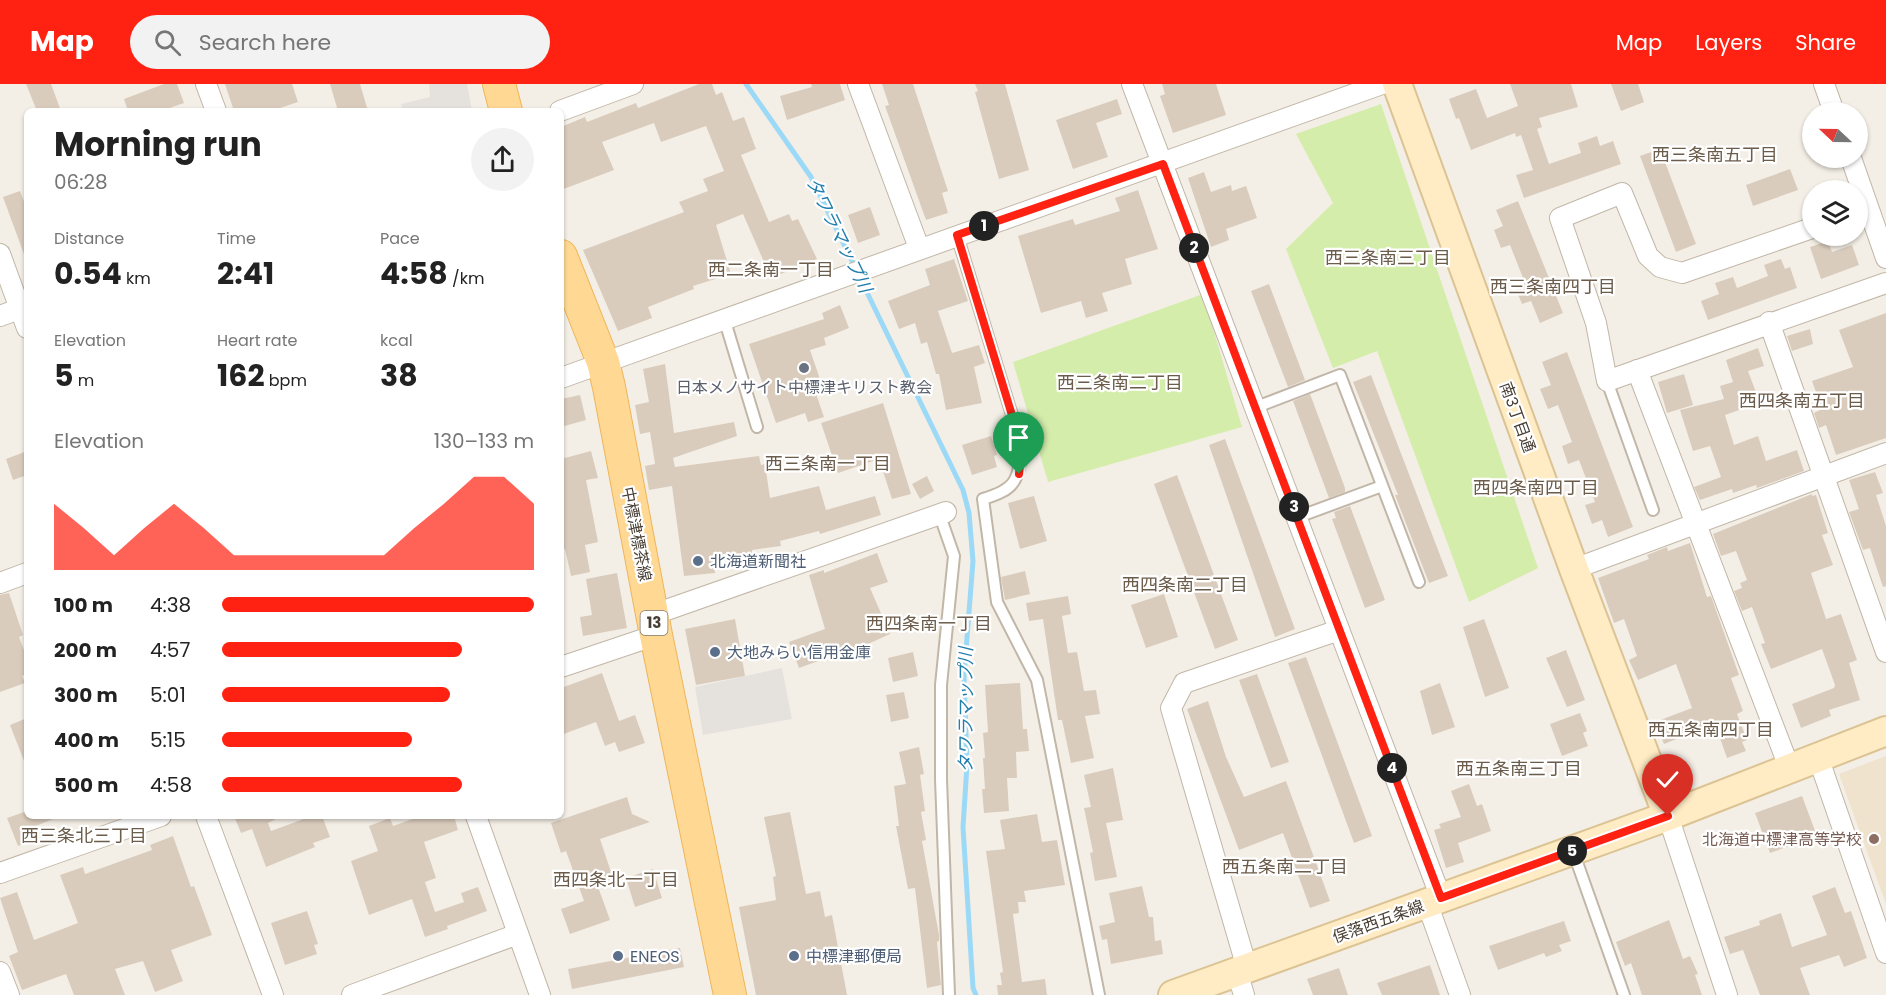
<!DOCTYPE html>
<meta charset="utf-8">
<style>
:root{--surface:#fff;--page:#f2f2f2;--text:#222;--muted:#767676;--accent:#ff2212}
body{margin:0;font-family:Poppins,"Noto Sans JP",sans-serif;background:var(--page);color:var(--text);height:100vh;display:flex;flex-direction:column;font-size:22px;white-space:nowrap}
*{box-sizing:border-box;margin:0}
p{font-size:20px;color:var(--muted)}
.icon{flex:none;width:33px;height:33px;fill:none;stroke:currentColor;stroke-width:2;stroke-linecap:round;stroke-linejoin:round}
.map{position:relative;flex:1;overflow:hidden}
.sheet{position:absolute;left:24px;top:24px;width:540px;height:711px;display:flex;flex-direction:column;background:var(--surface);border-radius:9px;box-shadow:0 2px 4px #0004}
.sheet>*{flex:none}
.needle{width:39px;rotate:292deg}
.fabs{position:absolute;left:1802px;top:18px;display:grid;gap:12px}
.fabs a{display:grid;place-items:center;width:66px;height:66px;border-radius:50%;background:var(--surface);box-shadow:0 2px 4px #0004;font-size:30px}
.pin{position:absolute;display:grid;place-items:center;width:51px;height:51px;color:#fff;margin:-62px -26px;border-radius:50% 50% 50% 0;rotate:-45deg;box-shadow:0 0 6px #0007}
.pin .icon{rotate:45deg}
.km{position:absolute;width:30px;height:30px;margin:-15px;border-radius:50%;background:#222;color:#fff;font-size:16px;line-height:30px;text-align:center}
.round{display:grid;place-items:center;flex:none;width:63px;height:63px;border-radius:32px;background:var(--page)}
.head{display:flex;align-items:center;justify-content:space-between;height:102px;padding:0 30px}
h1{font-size:33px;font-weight:700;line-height:45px}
.stats{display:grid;grid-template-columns:repeat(3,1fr);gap:9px;height:102px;padding:6px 30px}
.stats div{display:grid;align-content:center}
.stats b{font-size:30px;font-weight:700}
.stats small{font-size:16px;font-weight:400}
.stats p{font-size:16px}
.chart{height:168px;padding:12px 30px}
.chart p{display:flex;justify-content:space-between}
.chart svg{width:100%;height:108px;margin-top:6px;fill:var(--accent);opacity:.7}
ul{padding:0 30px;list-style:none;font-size:20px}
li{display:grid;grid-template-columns:96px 72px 1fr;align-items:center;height:45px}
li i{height:15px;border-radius:8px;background:var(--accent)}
header{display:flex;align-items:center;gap:36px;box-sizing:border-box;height:84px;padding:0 30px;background:var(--accent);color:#fff}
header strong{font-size:28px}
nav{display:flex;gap:33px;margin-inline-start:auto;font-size:21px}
.search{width:420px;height:54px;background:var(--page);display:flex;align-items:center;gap:15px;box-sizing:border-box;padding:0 21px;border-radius:33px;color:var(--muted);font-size:22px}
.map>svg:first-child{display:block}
.education{fill:#efe3ce}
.green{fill:#d4edab}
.parking{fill:#e5e2de}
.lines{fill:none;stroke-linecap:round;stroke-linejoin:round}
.stream{stroke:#9cd9f7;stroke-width:5}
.building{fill:#daccbd}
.lane-casing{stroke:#c1b6a7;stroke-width:14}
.street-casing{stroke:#c1b6a7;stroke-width:22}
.secondary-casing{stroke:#dcc393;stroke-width:32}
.primary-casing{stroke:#eeb55a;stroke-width:34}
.lane{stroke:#fff;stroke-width:10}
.street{stroke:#fff;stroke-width:20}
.secondary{stroke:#ffecc5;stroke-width:28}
.primary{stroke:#ffd894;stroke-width:32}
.route-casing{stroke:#fff;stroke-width:12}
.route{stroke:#ff2212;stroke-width:8}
.worship-dot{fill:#6b7280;stroke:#fff;stroke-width:2}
.service-dot{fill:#5c6f8a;stroke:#fff;stroke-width:2}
.education-dot{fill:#8d6e63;stroke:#fff;stroke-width:2}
.labels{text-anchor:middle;stroke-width:4.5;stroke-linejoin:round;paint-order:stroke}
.shield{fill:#fff;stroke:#7f7971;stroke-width:1.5}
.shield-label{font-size:15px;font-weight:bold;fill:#483f34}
.worship-label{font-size:16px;fill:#5b616d;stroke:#fff}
.street-label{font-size:16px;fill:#483f34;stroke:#fff}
.service-label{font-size:16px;fill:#4e5e75;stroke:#fff;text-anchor:start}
.education-label{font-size:16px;fill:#785e54;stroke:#fff;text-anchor:end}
.neighbourhood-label{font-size:18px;fill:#6c5c4b;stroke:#fff}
.water-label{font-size:18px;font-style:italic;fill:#217ead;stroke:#fff}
</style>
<header>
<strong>Map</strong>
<div class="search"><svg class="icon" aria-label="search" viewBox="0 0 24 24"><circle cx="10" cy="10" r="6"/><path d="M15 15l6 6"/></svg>Search here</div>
<nav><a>Map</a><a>Layers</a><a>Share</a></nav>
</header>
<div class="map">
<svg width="1886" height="911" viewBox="0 0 1886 911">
<rect width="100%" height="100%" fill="#f4efe6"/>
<polygon class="education" points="1886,672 1886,820 1839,690"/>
<g class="green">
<polygon points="1381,20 1538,484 1469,518 1377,267 1333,284 1286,165 1333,119 1296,50"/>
<polygon points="1203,210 1242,343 1048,398 1013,278"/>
</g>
<g class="parking">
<polygon points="429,0 467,0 472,27 403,27 401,20 430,13"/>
<polygon points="782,584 792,635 703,651 695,603"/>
</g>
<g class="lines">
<g class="stream">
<polyline points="746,0 811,93 855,183"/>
<polyline points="859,192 963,406 969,429 973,477 964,592 967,681 963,743 973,904 976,911"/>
</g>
</g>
<g class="building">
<polygon points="26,0 51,0 61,27 37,27"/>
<polygon points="164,0 177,0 184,19 161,27 128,27 124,15"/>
<polygon points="225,0 292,0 298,18 271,27 234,27"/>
<polygon points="330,0 360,0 368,27 338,27"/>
<polygon points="699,0 712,0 716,11 722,8 733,37 744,33 756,65 741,71 769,138 789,130 792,137 798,135 817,175 771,194 743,130 716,141 731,190 693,202 694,205 648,223 652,234 618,247 583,166 684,128 679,118 708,107 703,95 724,87 706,42 661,58 654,39 602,58 614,86 561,106 561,43 585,33 587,38 636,19 638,24"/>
<polygon points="811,0 840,0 845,16 787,36 780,12 812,3"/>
<polygon points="882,0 913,0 948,107 942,109 948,129 926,136 885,22 889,21"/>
<polygon points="975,0 1005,0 1029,86 999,95 975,8 978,7"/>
<polygon points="1162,0 1216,0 1226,31 1173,49 1160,12 1165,10"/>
<polygon points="1510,0 1571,0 1578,23 1539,34 1542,43 1537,45 1549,80 1581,69 1578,59 1597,52 1600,62 1613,57 1621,80 1524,114 1516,91 1533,86 1521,51 1516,53 1515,49 1471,66 1459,34 1456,35 1449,15 1476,5 1487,34 1518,22"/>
<polygon points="1611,0 1638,0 1644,18 1621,27"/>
<polygon points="1117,15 1122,30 1096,39 1108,73 1073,85 1056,36"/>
<polygon points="1660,65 1696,160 1676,168 1640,72"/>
<polygon points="1790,85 1798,106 1753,122 1746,101"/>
<polygon points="1204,88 1211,108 1231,101 1232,107 1246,102 1257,134 1226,145 1229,156 1211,163 1188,94"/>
<polygon points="1138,106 1158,165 1125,175 1132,200 1102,209 1108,227 1086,234 1081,217 1041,229 1018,152 1073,135 1075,141 1120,127 1115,114"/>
<polygon points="20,107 27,125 25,173 3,113"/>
<polygon points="1518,117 1563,229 1540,239 1531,217 1522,220 1515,203 1525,199 1510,161 1501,164 1494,146 1503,142 1496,126"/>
<polygon points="870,123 880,151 858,159 848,131"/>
<polygon points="1828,157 1832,168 1852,161 1859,181 1821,195 1810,163"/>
<polygon points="954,175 968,217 938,227 952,269 979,261 985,279 974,283 982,319 946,326 939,290 936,290 927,258 921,260 915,239 899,245 888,217 930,201 925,185"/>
<polygon points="1781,175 1785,185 1790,183 1797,204 1708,236 1701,217 1719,210 1715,199 1733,193 1737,204 1768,192 1764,181"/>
<polygon points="1269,200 1305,296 1288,303 1251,207"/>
<polygon points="840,221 849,244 824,254 826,261 810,266 822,301 814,304 824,333 808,338 805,329 776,339 749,260 824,235 822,229"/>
<polygon points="1886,229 1886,354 1836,371 1826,341 1819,344 1814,329 1822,325 1812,297 1853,283 1839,246"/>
<polygon points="1810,245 1813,260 1792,267 1787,252"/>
<polygon points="1758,264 1764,282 1748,287 1757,311 1739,318 1742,325 1725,331 1734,361 1758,352 1766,377 1797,366 1804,387 1757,404 1756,401 1733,409 1732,405 1700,416 1694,403 1721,393 1710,362 1693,367 1680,326 1724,315 1720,302 1733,298 1726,276"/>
<polygon points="1567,268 1633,443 1608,453 1602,436 1592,440 1585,421 1595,418 1579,376 1568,380 1562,362 1572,358 1558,321 1548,325 1540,305 1551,301 1542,278"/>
<polygon points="665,280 674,349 734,338 737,352 673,374 675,383 759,372 761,381 765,380 770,414 819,402 826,426 875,412 881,431 820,450 819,447 780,457 781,462 752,466 752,472 714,476 715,489 684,492 672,402 649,406 645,382 655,380 650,348 640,350 635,321 649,318 643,285"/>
<polygon points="1684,290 1693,321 1667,329 1658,298"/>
<polygon points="1371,291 1448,492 1429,499 1395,411 1398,411 1353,298"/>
<polygon points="1310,310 1345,404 1345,408 1329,414 1293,317"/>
<polygon points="580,311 586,336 561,343 561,315"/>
<polygon points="883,319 911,410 892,415 880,378 877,379 876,376 838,389 821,339"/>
<polygon points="991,352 997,371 994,372 997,383 972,391 962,361"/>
<polygon points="1225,355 1295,545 1275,553 1209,361"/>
<polygon points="27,367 27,391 13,396 6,375"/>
<polygon points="591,367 598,394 586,396 598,458 585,461 590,488 571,492 565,465 561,466 561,375"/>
<polygon points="1875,388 1883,409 1876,411 1886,442 1886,502 1883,503 1870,464 1863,466 1849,428 1859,425 1849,396"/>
<polygon points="1177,391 1238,556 1215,565 1154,400"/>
<polygon points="927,392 934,407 920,415 912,400"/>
<polygon points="1812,410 1812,412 1816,411 1828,449 1822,451 1833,481 1811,489 1826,535 1841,530 1857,576 1849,579 1860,616 1829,626 1831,632 1801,644 1792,620 1834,604 1835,601 1822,565 1771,585 1761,560 1765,559 1752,523 1742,527 1734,507 1742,504 1740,499 1747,496 1736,467 1721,472 1713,450"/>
<polygon points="1034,412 1047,457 1020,465 1008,419"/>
<polygon points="1350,422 1385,516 1365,524 1332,435 1336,434 1334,428"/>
<polygon points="1690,459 1707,513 1711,512 1739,591 1731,594 1743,627 1737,630 1747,656 1742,658 1746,667 1727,674 1715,640 1664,660 1655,638 1692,624 1676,580 1638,596 1629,576 1637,572 1624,535 1614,539 1598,494 1649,475 1647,471 1667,463 1668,467"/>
<polygon points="877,469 888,498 870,504 890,550 844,571 836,574 835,571 799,584 789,558 825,545 809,491 824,486 824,489"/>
<polygon points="1025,487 1030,510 1005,516 1001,493"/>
<polygon points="617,489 627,544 583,552 580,533 592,531 586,495"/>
<polygon points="9,509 23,551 19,553 27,574 27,590 22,592 25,599 0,608 0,511"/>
<polygon points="1164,510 1178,553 1146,564 1131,521"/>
<polygon points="1068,512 1071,530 1062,532 1068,569 1077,568 1084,607 1096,606 1100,630 1085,632 1094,674 1071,679 1062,636 1058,636 1043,535 1029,537 1026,519"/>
<polygon points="735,535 745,592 696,601 685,545"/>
<polygon points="1484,535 1509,604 1485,613 1463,543"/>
<polygon points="1566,566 1585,616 1567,623 1546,574"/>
<polygon points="913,568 918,592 893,598 888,574"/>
<polygon points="1306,573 1372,752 1354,759 1288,579"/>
<polygon points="602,589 619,637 635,631 645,659 619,668 615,658 605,662 596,638 561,651 561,604"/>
<polygon points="1257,590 1289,678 1271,684 1239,596"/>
<polygon points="1020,599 1023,645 1027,645 1029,667 1016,668 1017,694 1007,694 1009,727 984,729 982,705 985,705 983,674 985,674 983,649 988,648 985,601"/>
<polygon points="1440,599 1455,643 1432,651 1420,607"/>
<polygon points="904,608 909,634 891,638 886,611"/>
<polygon points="1208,617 1226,673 1244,713 1286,697 1330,817 1310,824 1283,749 1239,766 1187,625"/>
<polygon points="1580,629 1587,647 1583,649 1588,662 1562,672 1550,640"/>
<polygon points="27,634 27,682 26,682 10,641"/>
<polygon points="919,663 924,690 920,691 925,727 921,728 926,756 922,757 939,851 939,857 937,858 941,901 927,904 915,804 908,805 896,742 899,742 894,702 906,700 899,668"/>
<polygon points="1113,684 1123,736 1106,739 1117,793 1095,797 1090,769 1093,768 1084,724 1091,723 1084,691"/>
<polygon points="1469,700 1477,722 1482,720 1491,747 1458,759 1464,778 1446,784 1434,746 1441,744 1439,740 1461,733 1451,707"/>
<polygon points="1802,712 1817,752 1770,769 1755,729"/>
<polygon points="627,713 632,730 650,738 600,755 613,794 597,800 610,836 570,850 561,825 584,817 566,767 561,769 551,739"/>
<polygon points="27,727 27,732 58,733 31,744 35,755 18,762 7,734"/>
<polygon points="790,728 806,810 820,807 825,833 832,831 847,911 756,911 739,823 776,816 773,793 776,792 764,733"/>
<polygon points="1037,730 1042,758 1057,756 1065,801 1024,807 1026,818 1018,818 1019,829 1013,830 1022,898 1045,895 1047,911 998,911 997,901 1002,901 1000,889 1003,888 986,767 1005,765 1000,736"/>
<polygon points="234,732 282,732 268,739 271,747 312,732 322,732 330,753 313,759 315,763 266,783 252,745 241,749"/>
<polygon points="421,732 454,732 458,746 424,758 436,794 425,798 435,828 464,818 461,809 478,803 487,827 447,842 448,845 425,853 412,815 369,831 351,777 378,767 369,742 390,734 393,742"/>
<polygon points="173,752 191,803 194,802 212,851 171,866 183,897 155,908 143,877 115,885 125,911 74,911 66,890 22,906 9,872 18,868 0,814 17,808 34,856 78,839 60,791 83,783 85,790 152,766 150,761"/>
<polygon points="653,785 662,814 635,823 626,794"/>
<polygon points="1142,802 1149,833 1153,833 1155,857 1161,856 1163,870 1111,880 1107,855 1102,856 1099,842 1115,838 1109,809"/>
<polygon points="1835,803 1845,829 1851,827 1867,874 1844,883 1839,871 1800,884 1810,911 1760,911 1743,866 1730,870 1724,853 1760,841 1759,837 1781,829 1792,863 1827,851 1812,812"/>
<polygon points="307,827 318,860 314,861 317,870 285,881 271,839"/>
<polygon points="1669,836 1683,875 1690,872 1698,890 1695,891 1702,911 1642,911 1631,879 1625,882 1616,858"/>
<polygon points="1564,837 1571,857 1559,861 1562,867 1546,873 1544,869 1498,886 1489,862"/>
<polygon points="680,864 684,883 572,905 568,885"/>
<polygon points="1430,881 1440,911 1382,911 1377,899"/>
<polygon points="1339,884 1348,911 1313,911 1307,895"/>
</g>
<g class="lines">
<g class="lane-casing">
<g id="lane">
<path d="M957 151 1022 364C1018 397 1016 405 983 415L997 518 1037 596 1099 911"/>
<polyline points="724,234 757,343"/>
<polyline points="1607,297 1653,426"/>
<polyline points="1254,324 1340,291 1419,498"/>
<polyline points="939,429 954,472 941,601 941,695 949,911"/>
<polyline points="1298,433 1382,402"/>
<polyline points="1573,767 1624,911"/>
</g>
</g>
<g class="street-casing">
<g id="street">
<polyline points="206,0 216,27"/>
<polyline points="858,0 919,164"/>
<polyline points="1132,0 1441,814"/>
<polyline points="1824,0 1834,28"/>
<polyline points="560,27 633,0"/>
<polyline points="1851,74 1886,174"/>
<polyline points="1812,144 1682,189 1660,183 1648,172 1622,109 1560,134 1596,239 1607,297 1886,199"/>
<polyline points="0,170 27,244"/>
<polyline points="0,232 27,222"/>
<polyline points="1769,238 1886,568"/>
<polyline points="1637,286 1789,683"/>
<polyline points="561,294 1382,0"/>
<polyline points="1574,485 1886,369"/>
<polyline points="0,499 27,489"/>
<polyline points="652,531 946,428"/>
<polyline points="561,583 656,551"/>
<polyline points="1818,673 1886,869"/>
<polyline points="206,732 273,911"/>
<polyline points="476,732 540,911"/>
<polyline points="1668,732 1727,911"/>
<polyline points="0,789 161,732"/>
<polyline points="1427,819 1460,911"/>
<polyline points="1247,884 1171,624 1184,599 1339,546"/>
<polyline points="0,888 9,911"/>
<polyline points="1237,888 1244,911"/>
<polyline points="352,911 518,850"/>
</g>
</g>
<g class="secondary-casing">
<g id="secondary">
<polyline points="1397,0 1574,485 1668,732"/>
<polyline points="1173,911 1668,732 1886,647"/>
</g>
</g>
<g class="primary-casing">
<g id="primary">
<polyline points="499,0 506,27"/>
<polyline points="561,172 603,278 609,303 656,551 730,911"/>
</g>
</g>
<use href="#lane" class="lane"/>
<use href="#street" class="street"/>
<use href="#secondary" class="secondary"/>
<use href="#primary" class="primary"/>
</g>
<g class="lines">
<g class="route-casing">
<polyline id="route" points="1019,390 1022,364 957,151 1163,80 1441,814 1668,732"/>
</g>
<use href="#route" class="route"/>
</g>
<circle class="worship-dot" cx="804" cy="284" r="6"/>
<g class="service-dot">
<circle cx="698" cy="477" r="6"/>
<circle cx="715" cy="568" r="6"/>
<circle cx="618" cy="872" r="6"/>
<circle cx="794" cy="872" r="6"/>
</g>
<circle class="education-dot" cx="1874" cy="755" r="6"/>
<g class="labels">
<rect class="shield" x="640.5" y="527" width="27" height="24" rx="4.5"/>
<g class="shield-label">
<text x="654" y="544">13</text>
</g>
<g class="worship-label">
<text x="804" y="309">日本メノサイト中標津キリスト教会</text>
</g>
<g class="street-label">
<text transform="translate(1518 333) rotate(70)" y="6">南3丁目通</text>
<text transform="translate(637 450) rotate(79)" y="6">中標津標茶線</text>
<text transform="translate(1378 837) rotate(-20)" y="6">俣落西五条線</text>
</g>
<g class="service-label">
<text x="710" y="483">北海道新聞社</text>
<text x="727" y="574">大地みらい信用金庫</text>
<text x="630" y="878">ENEOS</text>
<text x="806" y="878">中標津郵便局</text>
</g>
<g class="education-label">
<text x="1862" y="761">北海道中標津高等学校</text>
</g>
<g class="neighbourhood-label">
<text x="1715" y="77">西三条南五丁目</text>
<text x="1388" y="180">西三条南三丁目</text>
<text x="771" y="192">西二条南一丁目</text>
<text x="1553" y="209">西三条南四丁目</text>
<text x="1120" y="305">西三条南二丁目</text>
<text x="1802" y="323">西四条南五丁目</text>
<text x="828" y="386">西三条南一丁目</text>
<text x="1536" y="410">西四条南四丁目</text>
<text x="1185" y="507">西四条南二丁目</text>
<text x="929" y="546">西四条南一丁目</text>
<text x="1711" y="652">西五条南四丁目</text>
<text x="1519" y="691">西五条南三丁目</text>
<text x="84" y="758">西三条北三丁目</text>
<text x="1285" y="789">西五条南二丁目</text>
<text x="616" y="802">西四条北一丁目</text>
</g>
<g class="water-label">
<text transform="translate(839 151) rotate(64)" y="6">タワラマップ川</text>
<text transform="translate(966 626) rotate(-90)" y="6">タワラマップ川</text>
</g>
</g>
</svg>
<div class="fabs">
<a><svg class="needle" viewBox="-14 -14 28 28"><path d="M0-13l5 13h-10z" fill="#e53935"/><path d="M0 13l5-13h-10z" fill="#767676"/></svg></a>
<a><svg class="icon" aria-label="layers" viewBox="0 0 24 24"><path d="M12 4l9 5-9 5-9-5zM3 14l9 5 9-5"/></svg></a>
</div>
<div class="pin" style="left:1019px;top:390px;background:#1e9e55"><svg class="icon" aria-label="arrive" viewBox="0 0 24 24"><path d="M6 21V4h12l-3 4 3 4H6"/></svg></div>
<div class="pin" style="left:1668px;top:732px;background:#d93025"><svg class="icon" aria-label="check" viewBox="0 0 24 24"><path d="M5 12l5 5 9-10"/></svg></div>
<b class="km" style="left:984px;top:142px">1</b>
<b class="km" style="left:1194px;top:164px">2</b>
<b class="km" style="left:1294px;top:423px">3</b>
<b class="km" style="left:1392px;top:684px">4</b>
<b class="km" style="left:1572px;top:767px">5</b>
<section class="sheet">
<div class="head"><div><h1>Morning run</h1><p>06:28</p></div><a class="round"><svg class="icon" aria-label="share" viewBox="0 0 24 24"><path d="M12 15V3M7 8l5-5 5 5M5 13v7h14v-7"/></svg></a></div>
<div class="stats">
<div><p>Distance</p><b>0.54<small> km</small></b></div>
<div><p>Time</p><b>2:41</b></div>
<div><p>Pace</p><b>4:58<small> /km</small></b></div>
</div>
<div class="stats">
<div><p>Elevation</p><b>5<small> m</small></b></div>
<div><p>Heart rate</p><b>162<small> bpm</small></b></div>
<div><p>kcal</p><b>38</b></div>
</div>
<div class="chart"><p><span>Elevation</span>130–133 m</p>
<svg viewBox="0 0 160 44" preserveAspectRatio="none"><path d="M0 44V17L10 27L20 38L30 27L40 17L50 27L60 38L70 38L80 38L90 38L100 38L110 38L120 27L130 17L140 6L150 6L160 17V44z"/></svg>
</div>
<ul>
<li><b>100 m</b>4:38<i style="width:100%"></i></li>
<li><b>200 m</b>4:57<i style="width:77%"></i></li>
<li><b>300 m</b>5:01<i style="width:73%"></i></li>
<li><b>400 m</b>5:15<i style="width:61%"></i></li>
<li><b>500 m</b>4:58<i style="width:77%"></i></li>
</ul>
</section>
</div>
